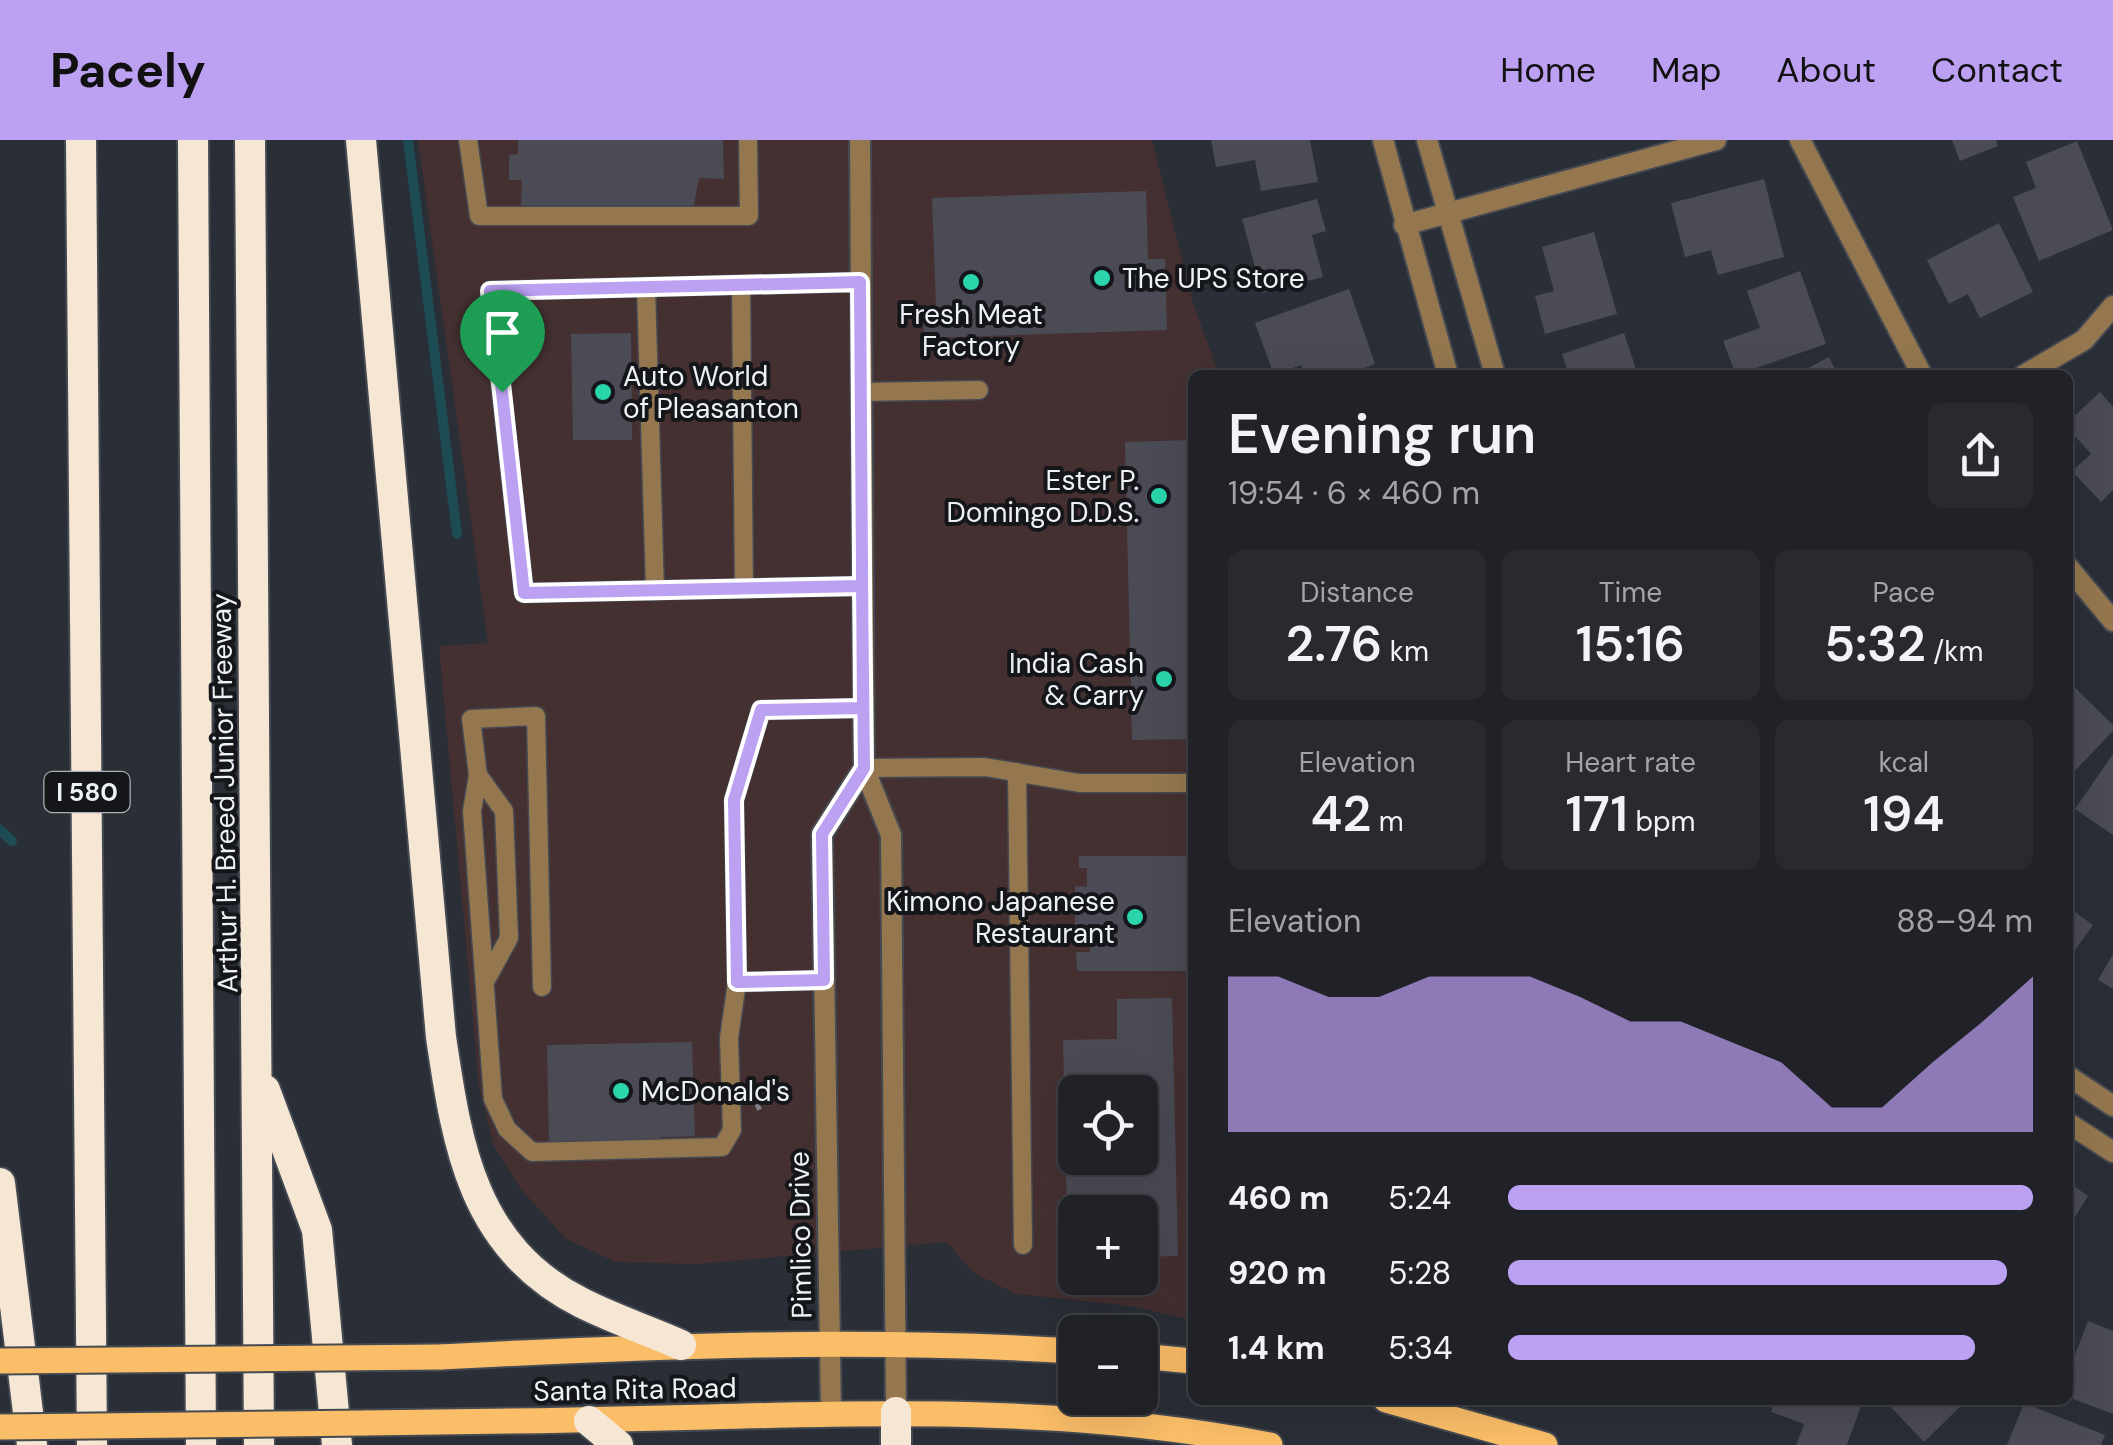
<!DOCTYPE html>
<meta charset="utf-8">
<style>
:root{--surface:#202228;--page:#282a30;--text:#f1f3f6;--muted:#a2a4a8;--line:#3d3f45;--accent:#bca0f2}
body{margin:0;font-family:"DM Sans",sans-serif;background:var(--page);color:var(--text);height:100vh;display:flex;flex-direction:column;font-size:38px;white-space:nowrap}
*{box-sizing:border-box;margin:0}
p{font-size:32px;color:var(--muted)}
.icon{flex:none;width:55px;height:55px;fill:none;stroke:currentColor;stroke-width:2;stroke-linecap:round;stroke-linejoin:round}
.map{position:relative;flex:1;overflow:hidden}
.drawer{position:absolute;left:1188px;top:230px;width:885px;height:1035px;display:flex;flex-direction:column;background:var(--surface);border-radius:15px;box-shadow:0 10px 40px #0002,0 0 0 2px var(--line)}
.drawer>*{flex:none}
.fabs{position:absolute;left:1058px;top:935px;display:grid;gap:20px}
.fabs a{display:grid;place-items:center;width:100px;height:100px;border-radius:15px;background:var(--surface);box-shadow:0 10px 40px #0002,0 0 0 2px var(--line);font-size:50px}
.pin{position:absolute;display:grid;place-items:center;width:85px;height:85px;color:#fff;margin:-102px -42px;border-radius:50% 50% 50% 0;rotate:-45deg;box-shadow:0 0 10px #0007}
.pin .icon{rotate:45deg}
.round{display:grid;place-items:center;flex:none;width:105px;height:105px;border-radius:15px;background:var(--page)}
.overview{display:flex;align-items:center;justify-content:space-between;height:170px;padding:0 40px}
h1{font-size:55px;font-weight:600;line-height:75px}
.stats{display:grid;grid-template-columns:repeat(3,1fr);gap:15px;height:170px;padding:10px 40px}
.stats div{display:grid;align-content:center;border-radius:15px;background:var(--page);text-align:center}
.stats b{font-size:50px;font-weight:600}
.stats small{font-size:28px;font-weight:400}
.stats p{font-size:28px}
.chart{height:280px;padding:20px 40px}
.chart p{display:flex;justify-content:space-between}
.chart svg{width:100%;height:180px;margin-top:10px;fill:var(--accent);opacity:.7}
ul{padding:0 40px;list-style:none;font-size:32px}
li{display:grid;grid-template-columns:160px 120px 1fr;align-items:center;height:75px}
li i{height:25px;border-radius:12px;background:var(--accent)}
header{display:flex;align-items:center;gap:60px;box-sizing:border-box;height:140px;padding:0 50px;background:var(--accent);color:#111}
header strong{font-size:48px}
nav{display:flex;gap:55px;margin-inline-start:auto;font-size:35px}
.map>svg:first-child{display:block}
.commercial{fill:#443031;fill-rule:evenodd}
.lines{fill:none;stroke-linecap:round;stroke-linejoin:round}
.stream{stroke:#1d4c55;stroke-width:10}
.building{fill:#4b4b55;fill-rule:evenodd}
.service-casing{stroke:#454951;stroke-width:21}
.minor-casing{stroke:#454951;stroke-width:24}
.primary-casing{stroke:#454951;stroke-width:29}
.motorway-casing{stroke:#454951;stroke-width:34}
.path{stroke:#7d8187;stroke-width:6;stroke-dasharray:5 8;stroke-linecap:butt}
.service{stroke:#94774f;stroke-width:18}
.minor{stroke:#94774f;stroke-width:20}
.primary{stroke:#fbbe68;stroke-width:25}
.motorway{stroke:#f6e7d4;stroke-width:30}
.primary-bridge-casing{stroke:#454951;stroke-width:29;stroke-linecap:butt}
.primary-bridge{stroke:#fbbe68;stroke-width:25}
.route-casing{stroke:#fff;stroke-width:20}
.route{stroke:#bca0f2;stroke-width:12}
.poi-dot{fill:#2ad5ac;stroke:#15161a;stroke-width:4}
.labels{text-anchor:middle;stroke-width:8;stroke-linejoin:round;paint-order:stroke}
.shield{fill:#15161a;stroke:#adafb4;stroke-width:2.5}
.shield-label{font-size:25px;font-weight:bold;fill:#eef1f6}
.poi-label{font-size:28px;fill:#eef1f6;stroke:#15161a;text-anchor:start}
.street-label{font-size:28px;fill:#eef1f6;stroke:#15161a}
</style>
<header>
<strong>Pacely</strong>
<nav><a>Home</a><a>Map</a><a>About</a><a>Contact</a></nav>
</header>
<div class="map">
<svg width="2113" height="1305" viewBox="0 0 2113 1305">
<rect width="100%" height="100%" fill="#2a2e36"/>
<path class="commercial" d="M418 0H1152L1193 163 1219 235H1192V1180L1131 1166 1016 1154 974 1133 946 1102 697 1124 616 1122 566 1099 520 1048 493 1004 479 946 439 506 488 503ZM1075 952H1140V1018H1075ZM1075 1072H1140V1138H1075Z"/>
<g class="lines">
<g class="stream">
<polyline points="408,0 457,394"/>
<polyline points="0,690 12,701"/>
</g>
</g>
<g class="building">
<polygon points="518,0 723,0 724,39 699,38 693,69 521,67 522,40 509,40 509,15 518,14"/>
<polygon points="1211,0 1310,0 1318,42 1261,51 1255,20 1216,27"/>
<polygon points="1952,0 1996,0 1998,6 1960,21"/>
<polygon points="2077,1 2113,90 2039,121 2013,57 2036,48 2026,22"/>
<polygon points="1764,39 1784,117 1718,135 1711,110 1685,117 1671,63"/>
<polygon points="1146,51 1148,119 1165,119 1167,190 924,198 923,166 936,166 932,58"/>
<polygon points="1317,59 1326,91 1312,95 1323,137 1262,153 1242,79"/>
<polygon points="1999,83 2033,152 1980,178 1968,154 1949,164 1927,120"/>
<polygon points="1594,92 1617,174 1545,194 1535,156 1554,151 1542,107"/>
<polygon points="1800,131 1826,204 1736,235 1723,201 1760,188 1747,151"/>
<polygon points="1349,149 1375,224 1346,235 1305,235 1301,225 1274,235 1255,183"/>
<polygon points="631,193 632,300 573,300 571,194"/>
<polygon points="1624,193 1638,235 1569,235 1562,214"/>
<polygon points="1829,217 1838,235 1795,235"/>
<polygon points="2100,252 2113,267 2113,350 2101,362 2072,331 2091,314 2068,288 2068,282"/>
<polygon points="1192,300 1192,599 1132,600 1125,302"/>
<polygon points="2068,541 2113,585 2113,591 2068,638"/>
<polygon points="2113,614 2113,695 2075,669"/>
<polygon points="1079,716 1192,716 1192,831 1077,831 1076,812 1090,812 1090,798 1075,798 1075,746 1087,747 1087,728 1079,728"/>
<polygon points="2068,767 2093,785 2068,820"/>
<polygon points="2113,814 2113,849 2098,840"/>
<path d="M1172 858 1178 1116 1140 1117V1072H1075V1118H1068L1063 900 1117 899V859ZM1075 952H1140V1018H1075Z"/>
<polygon points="692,902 695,996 661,997 662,1003 549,1006 547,905"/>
<polygon points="2068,1042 2088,1056 2068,1088"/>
<polygon points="2088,1181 2113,1191 2113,1274 2068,1257 2068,1233"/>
<polygon points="1775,1260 1863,1260 1847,1305 1796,1305 1804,1284 1771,1272"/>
<polygon points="1884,1260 1967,1260 1924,1302"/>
<polygon points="2024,1263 2105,1295 2101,1305 2007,1305"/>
</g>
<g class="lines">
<g class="service-casing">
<g id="service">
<polyline points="468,0 479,76 749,76 748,0"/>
<polyline points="860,142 490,151 524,453 862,446"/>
<polyline points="741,145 744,449"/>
<polyline points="646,147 655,451"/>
<polyline points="861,252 979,250"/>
<polyline points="864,628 985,627 1079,643 1192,643"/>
<polyline points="1017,632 1023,1105"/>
<polyline points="478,635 504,671 509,798 486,840"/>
<polyline points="737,842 824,840"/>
<polyline points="542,847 536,576 471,579 478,635 472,671 493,959 507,989 532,1012 722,1007 732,990 729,898 737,842 734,660 761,570 863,568"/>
</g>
</g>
<g class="minor-casing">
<g id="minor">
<polyline points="860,0 864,628 891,695 896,1272"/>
<polyline points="1383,0 1448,235"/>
<polyline points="1427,0 1495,235"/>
<polyline points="1800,0 1922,235"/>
<polyline points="1404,85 1716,0"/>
<polyline points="2024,235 2084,200 2113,166"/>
<polyline points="2068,427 2113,481"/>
<polyline points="2068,936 2113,966"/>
<polyline points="2068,983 2113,1012"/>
<polyline points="831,1274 822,694 864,628"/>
</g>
</g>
<g class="primary-casing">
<g id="primary">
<polyline points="1140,1216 1192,1221"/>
<path d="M440 1217C652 1206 863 1198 1075 1211"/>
<polyline points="1386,1260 1545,1305"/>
<path d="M365 1283C479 1282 594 1280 708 1277 897 1272 1084 1268 1270 1305"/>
</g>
</g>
<g class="motorway-casing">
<g id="motorway">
<polyline points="81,0 92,1305"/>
<polyline points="193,0 201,1305"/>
<polyline points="250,0 259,1305"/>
<path d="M361 0 441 897C457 1005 472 1108 582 1163 614 1179 649 1191 681 1205"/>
<polyline points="265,950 317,1090 337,1305"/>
<polyline points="0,1043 32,1305"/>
<polyline points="589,1281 618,1305"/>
<polyline points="896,1305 896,1272"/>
</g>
</g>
<polyline class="path" points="756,968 776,959"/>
<use href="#service" class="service"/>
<use href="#minor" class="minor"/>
<use href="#primary" class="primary"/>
<use href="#motorway" class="motorway"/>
<g class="primary-bridge-casing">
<g id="primary-bridge">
<polyline points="0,1221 440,1217"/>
<polyline points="0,1287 365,1283"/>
</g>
</g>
<use href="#primary-bridge" class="primary-bridge"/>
</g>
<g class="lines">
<g class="route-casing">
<path id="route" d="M502 252 524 453 862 446 864 628 822 694 824 840 737 842 734 660 761 570 863 568C862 426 861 284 860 142L490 151 502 252"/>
</g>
<use href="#route" class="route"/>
</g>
<g class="poi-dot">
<circle cx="1102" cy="138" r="10"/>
<circle cx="971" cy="142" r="10"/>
<circle cx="603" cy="252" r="10"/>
<circle cx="1159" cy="356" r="10"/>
<circle cx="1164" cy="539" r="10"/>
<circle cx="1135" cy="777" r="10"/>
<circle cx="621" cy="951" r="10"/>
</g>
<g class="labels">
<rect class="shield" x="44.5" y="632" width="85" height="40" rx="8"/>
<g class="shield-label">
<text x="87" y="661">I 580</text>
</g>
<g class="poi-label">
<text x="1122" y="148">The UPS Store</text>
<text x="971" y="184" text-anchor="middle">Fresh Meat<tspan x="971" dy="32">Factory</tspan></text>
<text x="623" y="246">Auto World<tspan x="623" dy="32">of Pleasanton</tspan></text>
<text x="1139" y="350" text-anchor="end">Ester P.<tspan x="1139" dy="32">Domingo D.D.S.</tspan></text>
<text x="1144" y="533" text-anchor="end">India Cash<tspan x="1144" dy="32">&amp; Carry</tspan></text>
<text x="1115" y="771" text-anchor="end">Kimono Japanese<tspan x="1115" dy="32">Restaurant</tspan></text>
<text x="641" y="961">McDonald's</text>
</g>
<g class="street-label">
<text transform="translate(224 653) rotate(-91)" y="10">Arthur H. Breed Junior Freeway</text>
<text transform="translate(800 1095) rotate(-91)" y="10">Pimlico Drive</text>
<text transform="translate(635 1249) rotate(-1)" y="10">Santa Rita Road</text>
</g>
</g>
</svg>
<div class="fabs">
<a><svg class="icon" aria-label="locate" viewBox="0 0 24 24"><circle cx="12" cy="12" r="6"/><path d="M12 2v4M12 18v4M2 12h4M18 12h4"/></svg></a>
<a>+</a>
<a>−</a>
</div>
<div class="pin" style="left:502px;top:252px;background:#1e9e55"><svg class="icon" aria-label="arrive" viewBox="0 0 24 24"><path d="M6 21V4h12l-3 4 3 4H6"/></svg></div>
<section class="drawer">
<div class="overview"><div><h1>Evening run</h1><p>19:54 · 6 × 460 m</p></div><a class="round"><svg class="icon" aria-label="share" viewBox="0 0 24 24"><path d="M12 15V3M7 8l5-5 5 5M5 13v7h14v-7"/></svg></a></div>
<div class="stats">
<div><p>Distance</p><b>2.76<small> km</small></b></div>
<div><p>Time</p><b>15:16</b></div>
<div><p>Pace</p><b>5:32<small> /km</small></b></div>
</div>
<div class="stats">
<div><p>Elevation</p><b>42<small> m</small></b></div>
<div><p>Heart rate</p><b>171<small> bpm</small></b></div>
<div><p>kcal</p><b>194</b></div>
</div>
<div class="chart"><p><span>Elevation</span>88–94 m</p>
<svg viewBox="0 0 160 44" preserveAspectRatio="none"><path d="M0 44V6L10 6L20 11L30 11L40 6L50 6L60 6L70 11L80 17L90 17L100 22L110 27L120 38L130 38L140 27L150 17L160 6V44z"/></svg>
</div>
<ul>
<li><b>460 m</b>5:24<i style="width:100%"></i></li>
<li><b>920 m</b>5:28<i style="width:95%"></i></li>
<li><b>1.4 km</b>5:34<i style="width:89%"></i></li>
</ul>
</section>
</div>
